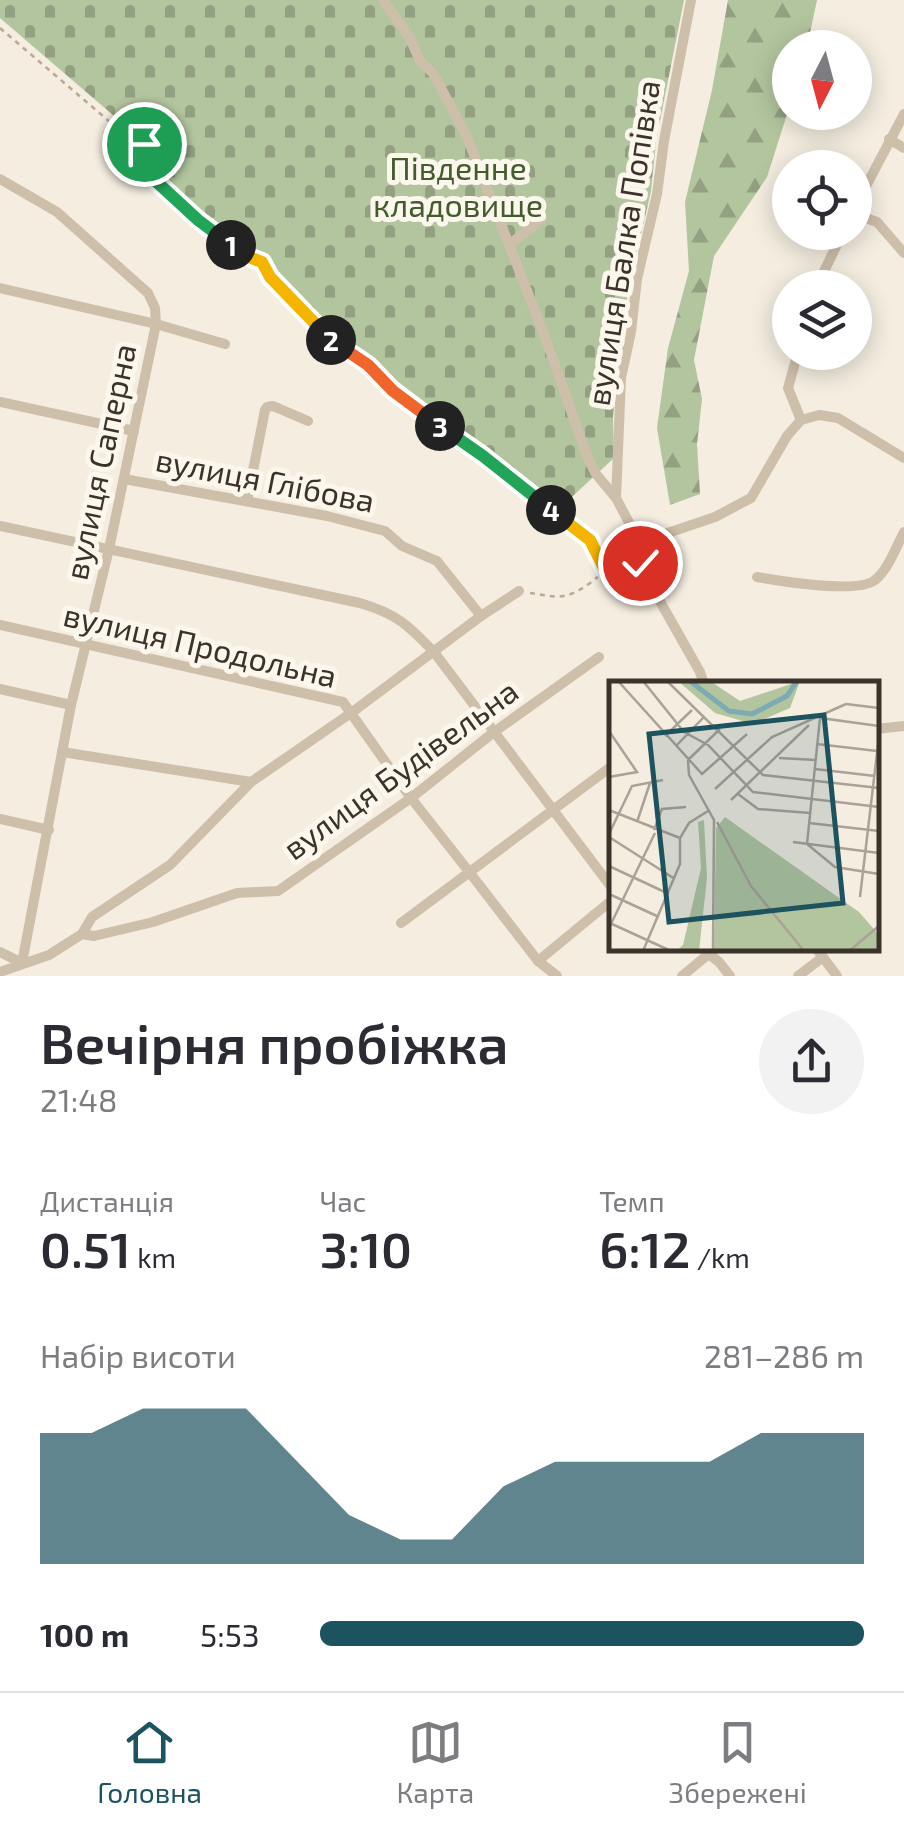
<!DOCTYPE html>
<html lang="uk">
<meta charset="utf-8">
<style>
:root{--surface:#fff;--page:#f2f2f3;--text:#2b2b33;--muted:#7c7c81;--line:#e1e1e2;--accent:#1d525f}
body{margin:0;font-family:"Exo 2",sans-serif;background:var(--page);color:var(--text);height:100vh;display:flex;flex-direction:column;font-size:38px;white-space:nowrap}
*{box-sizing:border-box;margin:0}
p{font-size:32px;color:var(--muted)}
.icon{flex:none;width:55px;height:55px;fill:none;stroke:currentColor;stroke-width:2;stroke-linecap:round;stroke-linejoin:round}
.map{position:relative;height:976px;overflow:hidden}
.details{display:flex;flex-direction:column;background:var(--surface);flex:1}
.details>*{flex:none}
.needle{width:65px;rotate:186deg}
.controls{position:absolute;left:772px;top:30px;display:grid;gap:20px}
.controls a{display:grid;place-items:center;width:100px;height:100px;border-radius:50%;background:var(--surface);box-shadow:0 5px 25px #0003;font-size:50px}
.pin{position:absolute;display:grid;place-items:center;width:85px;height:85px;color:#fff;margin:-42px;border:5px solid #fff;border-radius:50%;box-shadow:0 2px 10px #0007}
.km{position:absolute;width:50px;height:50px;margin:-25px;border-radius:50%;background:#222;color:#fff;font-size:28px;line-height:50px;text-align:center}
.round{display:grid;place-items:center;flex:none;width:105px;height:105px;border-radius:52px;background:var(--page)}
.summary{display:flex;align-items:center;justify-content:space-between;height:170px;padding:0 40px}
h1{font-size:55px;font-weight:600;line-height:75px}
.metrics{display:grid;grid-template-columns:repeat(3,1fr);gap:15px;height:170px;padding:10px 40px}
.metrics div{display:grid;align-content:center}
.metrics b{font-size:50px;font-weight:600}
.metrics small{font-size:28px;font-weight:400}
.metrics p{font-size:28px}
.chart{height:280px;padding:20px 40px}
.chart p{display:flex;justify-content:space-between}
.chart svg{width:100%;height:180px;margin-top:10px;fill:var(--accent);opacity:.7}
ul{padding:0 40px;list-style:none;font-size:32px}
li{display:grid;grid-template-columns:160px 120px 1fr;align-items:center;height:75px}
li i{height:25px;border-radius:12px;background:var(--accent)}
.tab-bar{display:flex;justify-content:space-around;align-items:center;height:140px;border-top:2px solid var(--line);background:var(--surface);font-size:28px;color:var(--muted)}
.tab-bar a{display:grid;justify-items:center;gap:5px}
.tab-bar .on{color:var(--accent)}
.map>svg:first-child{display:block}
.forest{fill:url(#forest-firs)}
.cemetery{fill:url(#cemetery-stones)}
.lines{fill:none;stroke-linecap:round;stroke-linejoin:round}
.path{stroke:#baa995;stroke-width:2.5;stroke-dasharray:5 5;stroke-linecap:butt}
.minor{stroke:#cebfab;stroke-width:10}
.split-1-casing{stroke:#fff;stroke-width:20}
.split-2-casing{stroke:#fff;stroke-width:20}
.split-3-casing{stroke:#fff;stroke-width:20}
.split-4-casing{stroke:#fff;stroke-width:20}
.split-5-casing{stroke:#fff;stroke-width:20}
.split-1{stroke:#22a559;stroke-width:12}
.split-2{stroke:#f5b400;stroke-width:12}
.split-3{stroke:#f0652b;stroke-width:12}
.split-4{stroke:#22a559;stroke-width:12}
.split-5{stroke:#f5b400;stroke-width:12}
.labels{text-anchor:middle;stroke-width:10;stroke-linejoin:round;paint-order:stroke}
.park-label{font-size:32px;fill:#445b2d;stroke:#fbf7ed}
.street-label{font-size:32px;fill:#3b322a;stroke:#fbf7ed}
.inset-river{fill:none;stroke:#7daab3;stroke-width:5}
.inset-road{fill:none;stroke:#aaa297;stroke-width:2.5}
.view{fill:#1d525f;fill-opacity:0.15;stroke:#1d525f;stroke-width:5}
.inset-edge{fill:none;stroke:#3b322a;stroke-width:5}
</style>
<div class="map">
<svg width="904" height="976" viewBox="0 0 904 976">
<defs>
<pattern id="forest-firs" width="22" height="20" patternUnits="userSpaceOnUse" patternTransform="scale(2.5)"><rect width="22" height="20" fill="#b3c59f"/><path d="M5 1l3.5 6h-7zM16 11l3.5 6h-7z" fill="#93a182"/></pattern>
<pattern id="cemetery-stones" width="16" height="16" patternUnits="userSpaceOnUse" patternTransform="scale(2.5)"><rect width="16" height="16" fill="#b3c59f"/><path d="M2 7V4a2 2 0 0 1 4 0v3zM10 15v-3a2 2 0 0 1 4 0v3z" fill="#93a182"/></pattern>
</defs>
<rect width="100%" height="100%" fill="#f4ede0"/>
<polygon class="forest" points="728,0 817,0 807,47 790,48 790,105 767,177 714,256 694,360 702,399 697,444 700,494 670,505 657,428 668,348 689,271 685,202 712,90"/>
<polygon class="cemetery" points="0,0 684,0 656,141 651,191 628,291 616,376 613,418 614,458 562,506 397,381 371,356 340,335 276,273 268,255 249,250 154,170 152,142 128,128 0,18"/>
<g class="lines">
<g class="path">
<polyline points="0,28 117,128 144,145 147,173 198,220 246,256 261,262 270,277 333,342 368,365 393,391 419,412 483,457 590,540 605,570 604,581 623,591 642,584"/>
<path d="M530 593C541 594 552 598 563 596 585 593 615 563 625 545L631 546"/>
</g>
<g class="minor">
<polyline points="383,0 410,38 420,61 433,73 467,137 547,342 587,456 596,474 616,498"/>
<polyline points="889,139 904,148"/>
<polyline points="0,179 57,212 148,293 155,308 156,324 109,549 71,705 22,963 0,952"/>
<polyline points="855,207 904,114"/>
<polyline points="855,214 877,222 904,253"/>
<polyline points="510,244 542,219"/>
<polyline points="0,288 156,324 225,344"/>
<polyline points="816,288 843,232"/>
<polyline points="798,352 788,388 801,420"/>
<polyline points="0,402 134,431"/>
<polyline points="801,420 819,415 838,418 904,458"/>
<polyline points="124,479 327,516 385,531 402,546 437,561 481,616"/>
<polyline points="247,501 265,410 267,407 273,406 308,421"/>
<path d="M0 526 360 603C397 614 408 625 434 652L612 888"/>
<polyline points="643,549 616,498 621,378 631,332 637,279 657,194 664,141 691,0"/>
<polyline points="643,549 650,539 715,517 751,498 787,436 801,420"/>
<polyline points="643,549 640,563 649,582 700,672 704,684"/>
<path d="M757 577C780 581 858 594 875 580 888 570 896 547 904 532"/>
<polyline points="0,625 343,702 411,798 470,873 538,961 557,976"/>
<polyline points="0,689 71,705"/>
<polyline points="876,729 904,726"/>
<polyline points="62,752 251,782"/>
<polyline points="0,819 49,830"/>
<polyline points="401,923 612,766"/>
<polyline points="82,934 92,917 170,865 251,782 351,713 481,616 519,591"/>
<polyline points="701,948 719,962 730,976"/>
<polyline points="816,948 837,976"/>
<polyline points="538,961 612,900"/>
<polyline points="0,972 49,955 82,934 94,936 153,922 237,893 278,891 411,798 494,732 599,657"/>
<polyline points="682,976 716,948"/>
<polyline points="798,976 823,957"/>
</g>
</g>
<g class="lines">
<g class="split-1-casing">
<polyline id="split-1" points="144,144 147,173 198,220 231,245"/>
</g>
<g class="split-2-casing">
<polyline id="split-2" points="231,245 246,256 262,262 270,277 331,340"/>
</g>
<g class="split-3-casing">
<polyline id="split-3" points="331,340 368,365 393,391 440,426"/>
</g>
<g class="split-4-casing">
<polyline id="split-4" points="440,426 483,456 551,510"/>
</g>
<g class="split-5-casing">
<polyline id="split-5" points="551,510 590,540 605,570 617,560 626,544 643,548 640,563"/>
</g>
<use href="#split-1" class="split-1"/>
<use href="#split-2" class="split-2"/>
<use href="#split-3" class="split-3"/>
<use href="#split-4" class="split-4"/>
<use href="#split-5" class="split-5"/>
</g>
<g class="labels">
<g class="park-label">
<text x="458" y="180">Південне<tspan x="458" dy="37">кладовище</tspan></text>
</g>
<g class="street-label">
<text transform="translate(624 243) rotate(-81)" y="11">вулиця Балка Попівка</text>
<text transform="translate(101 462) rotate(-78)" y="11">вулиця Саперна</text>
<text transform="translate(265 481) rotate(11)" y="11">вулиця Глібова</text>
<text transform="translate(200 646) rotate(13)" y="11">вулиця Продольна</text>
<text transform="translate(401 770) rotate(-36)" y="11">вулиця Будівельна</text>
</g>
</g>
<g transform="translate(609 681)">
<rect width="270" height="270" fill="#f4ede0"/>
<path d="M69 0H101L131 20 191 0 181 27 144 43 106 32Z" fill="#b3c59f"/>
<path d="M95 139 98 197 90 270H67L74 264 92 187 89 141Z" fill="#b3c59f"/>
<path d="M116 136 250 231 270 254V269L105 270 107 147Z" fill="#b3c59f"/>
<path class="inset-river" d="M81 0 120 30 143 33 178 15 188 0"/>
<path class="inset-road" d="M9 0 93 93 138 53M34 0 75 51 99 64 144 111 270 126M58 0 154 94 270 107M237 23 270 27M270 45 211 37 198 163 226 186 270 193M0 50 28 91 0 96M56 55 83 29M208 63 268 70M67 65 94 37M170 77 207 79M79 79 80 94 105 139 104 270M79 79 111 48M206 88 266 95M106 108 163 56 237 23M129 113 149 128 201 132M122 119 200 44M0 129 71 157M28 141 41 102M108 141 142 205 195 270M200 142 270 150M45 149 53 128 77 126M0 153 23 105 54 99M0 156 66 198M184 161 270 172M0 185 60 213M0 213 50 236M251 216 270 55M3 243 62 270M0 247 46 152M34 270 71 183V157L80 142 99 130M240 270 270 245"/>
<path class="view" d="M215 34 234 222 60 241 40 53Z"/>
<rect width="270" height="270" class="inset-edge"/>
</g>
</svg>
<div class="controls">
<a><svg class="needle" viewBox="-14 -14 28 28"><path d="M0-13l5 13h-10z" fill="#e53935"/><path d="M0 13l5-13h-10z" fill="#7c7c81"/></svg></a>
<a><svg class="icon" aria-label="locate" viewBox="0 0 24 24"><circle cx="12" cy="12" r="6"/><path d="M12 2v4M12 18v4M2 12h4M18 12h4"/></svg></a>
<a><svg class="icon" aria-label="layers" viewBox="0 0 24 24"><path d="M12 4l9 5-9 5-9-5zM3 14l9 5 9-5"/></svg></a>
</div>
<div class="pin" style="left:144px;top:144px;background:#1e9e55"><svg class="icon" aria-label="arrive" viewBox="0 0 24 24"><path d="M6 21V4h12l-3 4 3 4H6"/></svg></div>
<div class="pin" style="left:640px;top:563px;background:#d93025"><svg class="icon" aria-label="check" viewBox="0 0 24 24"><path d="M5 12l5 5 9-10"/></svg></div>
<b class="km" style="left:231px;top:245px">1</b>
<b class="km" style="left:331px;top:340px">2</b>
<b class="km" style="left:440px;top:426px">3</b>
<b class="km" style="left:551px;top:510px">4</b>
</div>
<section class="details">
<div class="summary"><div><h1>Вечірня пробіжка</h1><p>21:48</p></div><a class="round"><svg class="icon" aria-label="share" viewBox="0 0 24 24"><path d="M12 15V3M7 8l5-5 5 5M5 13v7h14v-7"/></svg></a></div>
<div class="metrics">
<div><p>Дистанція</p><b>0.51<small> km</small></b></div>
<div><p>Час</p><b>3:10</b></div>
<div><p>Темп</p><b>6:12<small> /km</small></b></div>
</div>
<div class="chart"><p><span>Набір висоти</span>281–286 m</p>
<svg viewBox="0 0 160 44" preserveAspectRatio="none"><path d="M0 44V12L10 12L20 6L30 6L40 6L50 19L60 32L70 38L80 38L90 25L100 19L110 19L120 19L130 19L140 12L150 12L160 12V44z"/></svg>
</div>
<ul>
<li><b>100 m</b>5:53<i style="width:100%"></i></li>
</ul>
</section>
<nav class="tab-bar">
<a class="on"><svg class="icon" aria-label="home" viewBox="0 0 24 24"><path d="M3 11l9-7 9 7M6 9v11h12V9"/></svg>Головна</a>
<a><svg class="icon" aria-label="map" viewBox="0 0 24 24"><path d="M3 6l6-2 6 2 6-2v14l-6 2-6-2-6 2zM9 4v14M15 6v14"/></svg>Карта</a>
<a><svg class="icon" aria-label="saved" viewBox="0 0 24 24"><path d="M7 4h10v16l-5-4-5 4z"/></svg>Збережені</a>
</nav>
